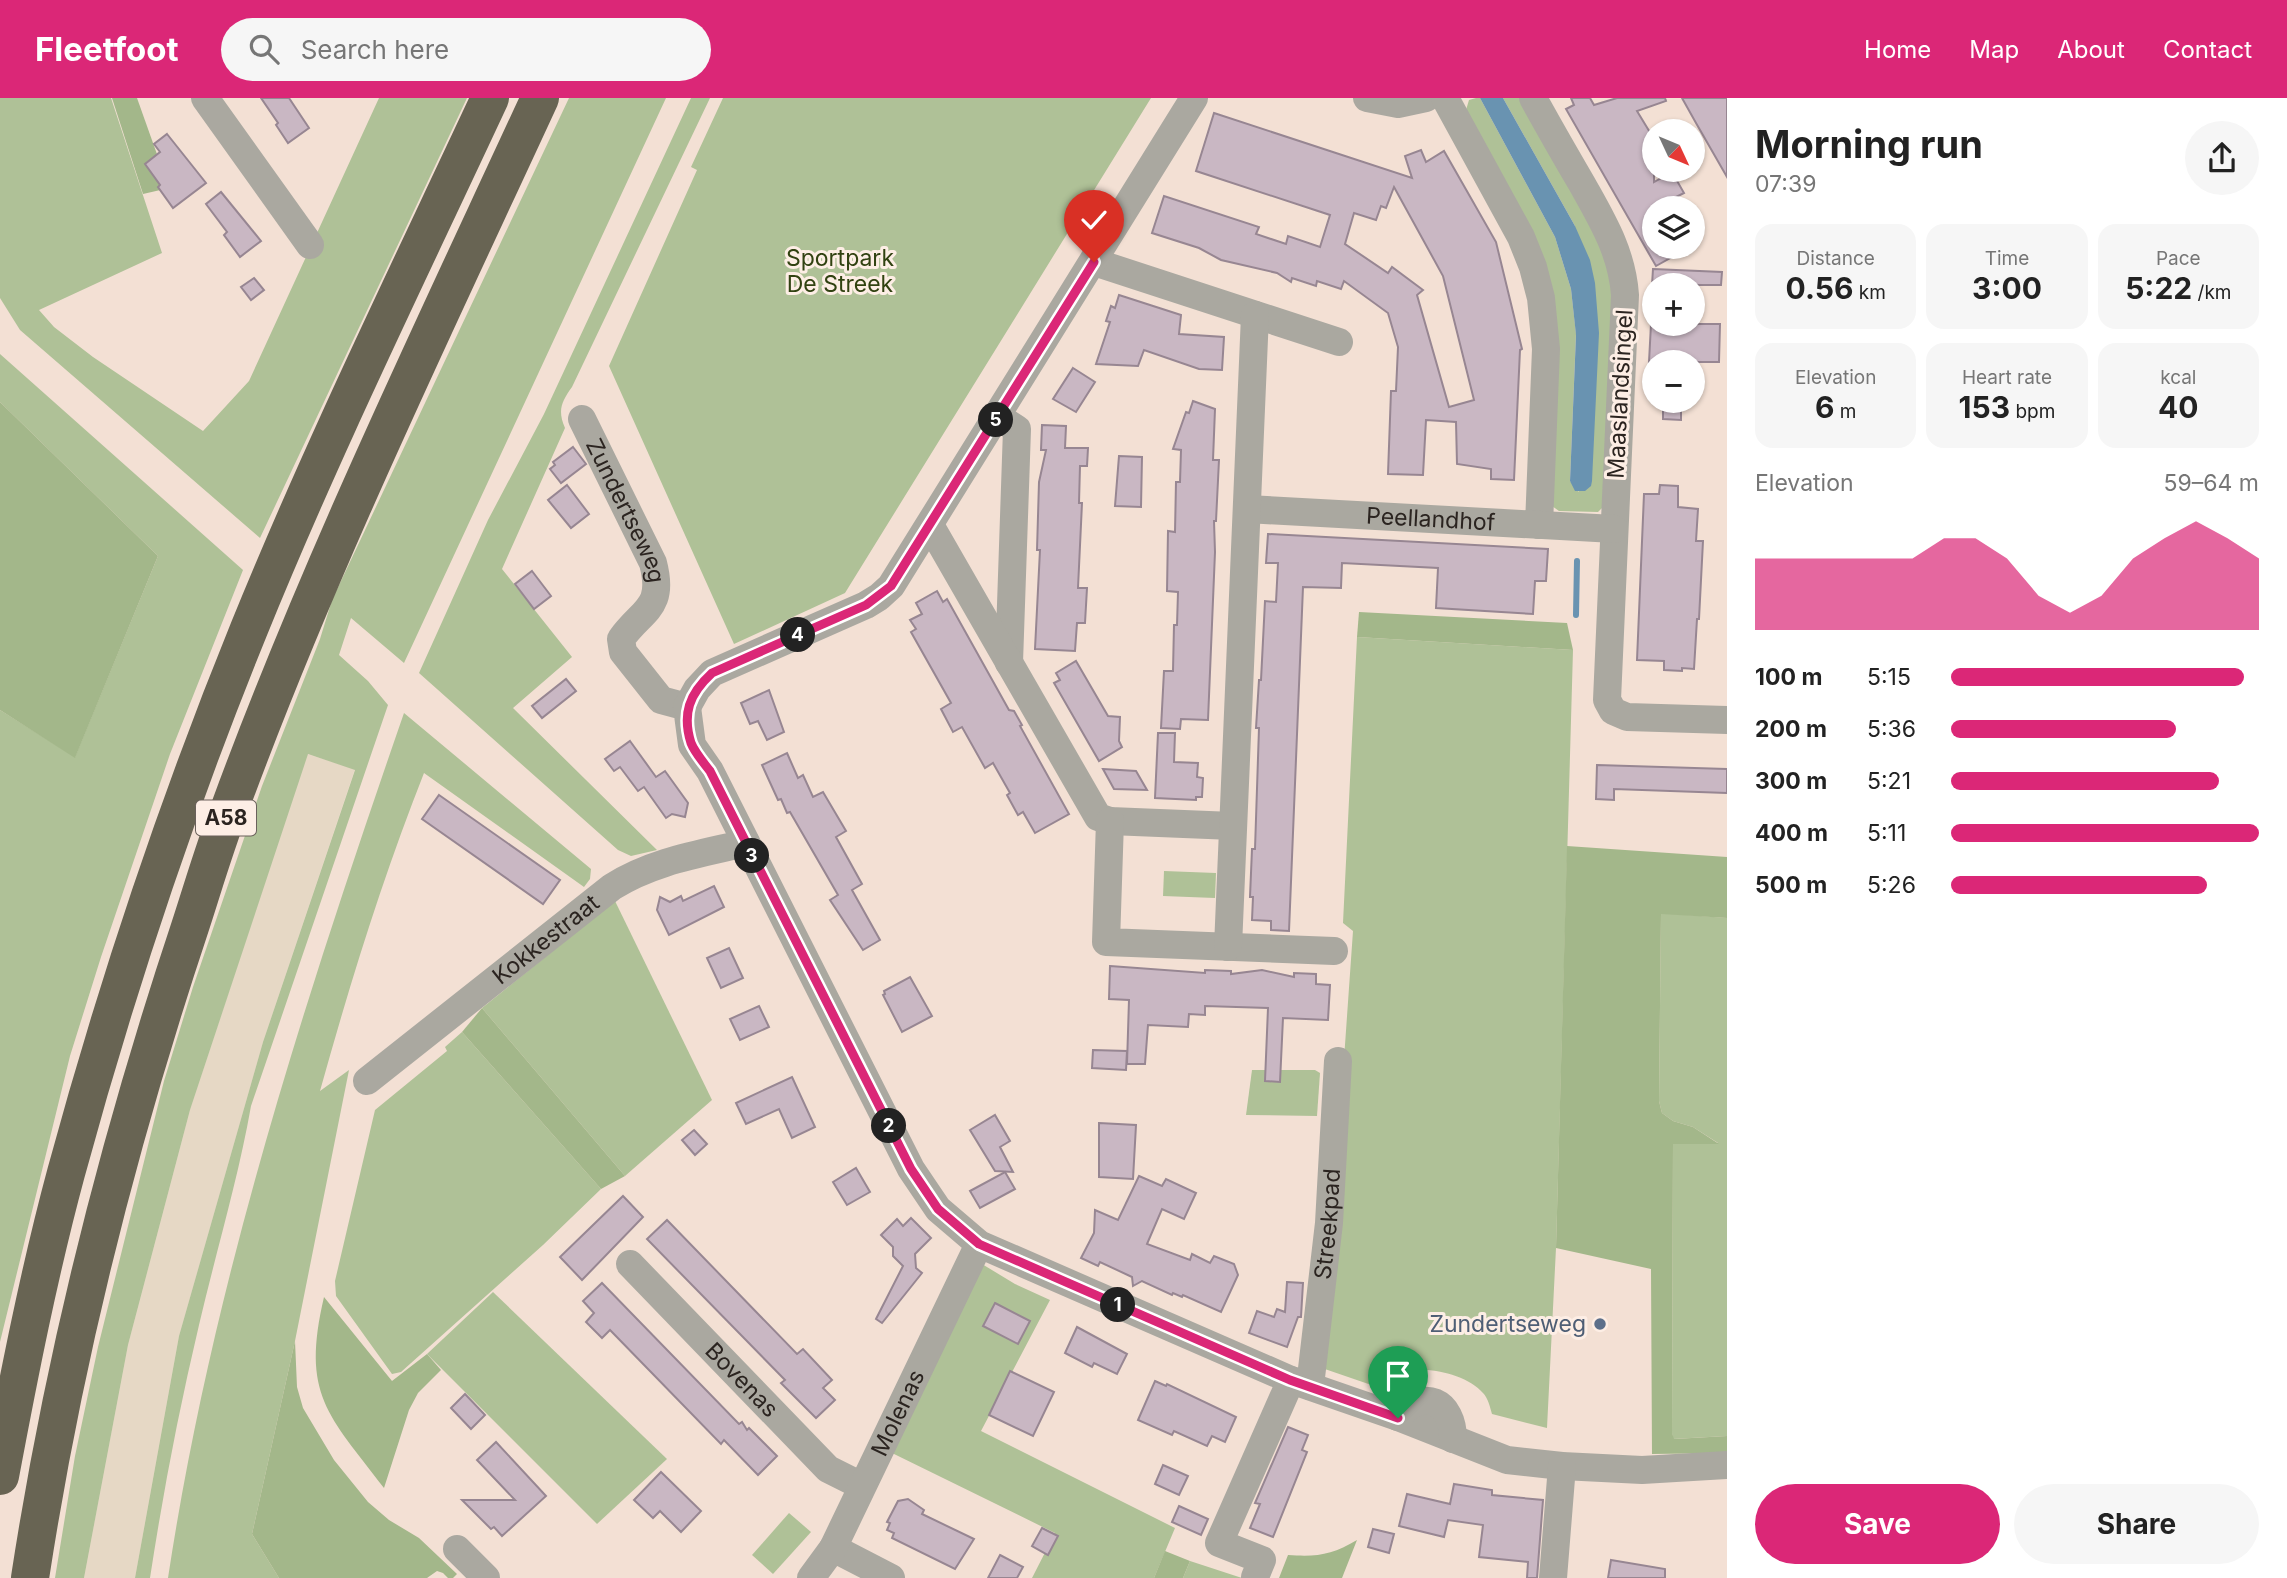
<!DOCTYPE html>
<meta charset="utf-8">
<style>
:root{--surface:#fff;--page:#f6f6f6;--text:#222;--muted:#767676;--accent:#db2777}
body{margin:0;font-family:Inter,sans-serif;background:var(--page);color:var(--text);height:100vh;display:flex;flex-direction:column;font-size:26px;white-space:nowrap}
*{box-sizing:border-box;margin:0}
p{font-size:23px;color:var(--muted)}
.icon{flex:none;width:38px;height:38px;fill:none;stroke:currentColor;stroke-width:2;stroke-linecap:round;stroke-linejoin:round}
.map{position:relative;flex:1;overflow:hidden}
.drawer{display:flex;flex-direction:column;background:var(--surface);width:560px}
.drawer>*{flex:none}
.needle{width:46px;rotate:134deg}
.controls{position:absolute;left:1642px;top:21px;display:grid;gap:14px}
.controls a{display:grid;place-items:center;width:63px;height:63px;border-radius:50%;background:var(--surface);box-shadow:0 2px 5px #0004;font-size:35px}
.pin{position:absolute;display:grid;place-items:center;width:60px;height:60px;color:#fff;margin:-72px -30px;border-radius:50% 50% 50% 0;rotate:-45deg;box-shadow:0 0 7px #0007}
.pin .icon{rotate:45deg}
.km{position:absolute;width:35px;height:35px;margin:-18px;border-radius:50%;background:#222;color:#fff;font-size:19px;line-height:35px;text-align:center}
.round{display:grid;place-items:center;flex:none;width:74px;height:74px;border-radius:37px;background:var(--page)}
.summary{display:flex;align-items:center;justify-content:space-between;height:119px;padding:0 28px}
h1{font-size:38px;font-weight:700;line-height:52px}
.metrics{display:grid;grid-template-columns:repeat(3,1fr);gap:10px;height:119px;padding:7px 28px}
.metrics div{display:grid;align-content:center;border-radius:18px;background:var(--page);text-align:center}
.metrics b{font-size:30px;font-weight:700}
.metrics small{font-size:19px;font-weight:400}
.metrics p{font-size:19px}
.chart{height:196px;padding:14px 28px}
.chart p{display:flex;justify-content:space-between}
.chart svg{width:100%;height:126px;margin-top:7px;fill:var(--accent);opacity:.7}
.button{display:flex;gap:14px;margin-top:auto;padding:14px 28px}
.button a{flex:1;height:80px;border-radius:42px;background:var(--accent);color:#fff;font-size:28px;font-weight:700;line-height:80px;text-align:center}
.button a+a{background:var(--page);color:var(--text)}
ul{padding:0 28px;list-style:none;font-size:23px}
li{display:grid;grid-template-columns:112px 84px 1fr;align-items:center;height:52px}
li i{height:18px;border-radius:9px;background:var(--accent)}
header{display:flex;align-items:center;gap:42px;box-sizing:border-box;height:98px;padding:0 35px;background:var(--accent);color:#fff}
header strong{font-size:33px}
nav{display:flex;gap:38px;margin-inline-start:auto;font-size:24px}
.search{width:490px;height:63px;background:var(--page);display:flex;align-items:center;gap:18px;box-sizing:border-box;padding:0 24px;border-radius:38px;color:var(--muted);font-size:26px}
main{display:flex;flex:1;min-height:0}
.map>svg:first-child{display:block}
.industrial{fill:#e6d8c5}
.green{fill:#afc197}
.forest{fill:#a3b78a}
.water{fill:#6993b1}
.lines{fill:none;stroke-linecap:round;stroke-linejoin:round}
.stream{stroke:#6993b1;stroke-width:6}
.building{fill:#c9b7c3;stroke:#978692;stroke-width:2;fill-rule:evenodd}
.minor{stroke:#aaa8a0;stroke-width:28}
.highway{stroke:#686453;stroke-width:38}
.route-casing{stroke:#fff;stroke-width:14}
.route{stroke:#db2777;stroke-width:9}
.service-dot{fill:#5c6f8a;stroke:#fdeee5;stroke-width:2.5}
.labels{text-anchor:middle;stroke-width:6;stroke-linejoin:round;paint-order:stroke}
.shield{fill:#fdeee5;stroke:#6a615b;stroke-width:2}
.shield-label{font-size:21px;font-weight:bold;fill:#2b2420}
.park-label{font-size:23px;fill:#314211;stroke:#fdeee5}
.street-label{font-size:23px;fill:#2b2420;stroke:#fdeee5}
.service-label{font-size:23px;fill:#4e5e75;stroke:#fdeee5;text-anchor:end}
</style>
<header>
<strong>Fleetfoot</strong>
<div class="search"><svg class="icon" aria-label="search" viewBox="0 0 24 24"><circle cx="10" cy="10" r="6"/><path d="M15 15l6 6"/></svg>Search here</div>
<nav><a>Home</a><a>Map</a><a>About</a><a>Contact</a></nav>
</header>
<main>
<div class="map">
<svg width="1727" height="1480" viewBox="0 0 1727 1480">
<rect width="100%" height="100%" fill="#f3e0d4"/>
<polygon class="industrial" points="307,656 355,671 263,944 179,1238 135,1480 84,1480 128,1247 190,1012"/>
<g class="green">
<polygon points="0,0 111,0 162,155 39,212 54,229 93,259 203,333 249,283 379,0 467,0 260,440 20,232 0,200"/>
<path d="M569 0H666L404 565 351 520 339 557 368 583 388 607 251 1008C238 1082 216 1154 199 1227 179 1311 163 1395 150 1480H135L179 1238 263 944 355 672 308 656 190 1012 128 1247 84 1480H55L75 1358 98 1249 164 983 193 889 262 688 320 541 332 502Z"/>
<path d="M691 0H710L572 289C562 303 557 312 565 330L502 471 572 559 513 610 657 752 631 758 618 752 419 575 488 422 544 316Z"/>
<polygon points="723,0 1151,0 845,495 734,546 609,268 697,72 691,69"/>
<polygon points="1476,0 1480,0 1555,139 1571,191 1576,236 1570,383 1579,394 1575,128 1503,0 1520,0 1614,161 1603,409 1598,414 1559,413 1552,408 1552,245 1466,12 1469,2"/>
<polygon points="0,256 243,472 170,656 101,859 70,958 0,1244 0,612 75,659 158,458 0,304"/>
<path d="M1357 539 1573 552 1556 1150 1547 1330 1492 1316C1490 1309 1488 1300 1483 1295 1466 1275 1417 1264 1394 1278 1390 1280 1386 1287 1383 1291L1319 1269 1328 1189 1353 833 1343 825Z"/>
<path d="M404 615 591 771 590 781 584 789 424 675C383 779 350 885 320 993L349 972 295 1243 252 1436 279 1480H168C213 1183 306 898 404 615Z"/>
<polygon points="1164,773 1216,775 1215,800 1163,798"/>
<polygon points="615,803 712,1002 625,1078 482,910"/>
<polygon points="1661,815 1727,820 1727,1338 1673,1341 1672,1335 1673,1046 1718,1045 1693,1029 1673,1023 1662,1015 1659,1003"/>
<polygon points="462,934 601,1091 543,1147 401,1274 392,1276 336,1198 335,1183 375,1012 447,953 445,949"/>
<polygon points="1252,972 1315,972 1320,975 1317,1018 1246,1017"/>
<polygon points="982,1166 1015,1186 1050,1202 981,1333 1175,1430 1154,1480 1032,1480 1055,1435 892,1355"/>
<polygon points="493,1194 667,1361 597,1426 427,1256"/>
<polygon points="789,1415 811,1434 773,1476 752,1457"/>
<polygon points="1190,1463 1242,1480 1183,1480"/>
</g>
<g class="forest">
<polygon points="112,0 137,0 169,90 143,96"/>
<polygon points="0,304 158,458 75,660 0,612"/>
<polygon points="1359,514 1567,525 1573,552 1357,539"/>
<polygon points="1567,748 1727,759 1727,820 1661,816 1659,1003 1662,1015 1673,1023 1693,1029 1719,1046 1673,1046 1672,1335 1674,1341 1727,1338 1727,1355 1652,1356 1651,1171 1556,1150"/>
<polygon points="482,910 625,1078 601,1091 462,934"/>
<path d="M324 1199 392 1283 427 1256 441 1272 418 1295 409 1312 384 1390C328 1316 301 1297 324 1199Z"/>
<polygon points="295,1243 297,1289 303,1310 334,1362 368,1404 389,1422 419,1440 457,1476 453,1480 448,1480 443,1475 437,1473 427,1480 279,1480 252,1436"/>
<path d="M1357 1442 1342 1480H1279L1288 1457C1317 1459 1332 1457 1357 1442Z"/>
<polygon points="1165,1453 1190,1463 1183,1480 1154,1480"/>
</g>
<polygon class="water" points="1480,0 1503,0 1575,128 1590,162 1595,185 1599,235 1592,383 1591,388 1585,393 1575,393 1570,383 1576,237 1571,191 1555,139"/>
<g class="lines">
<polyline class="stream" points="1576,517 1577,463"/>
</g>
<g class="building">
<polygon points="261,0 289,0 309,30 288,45 276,27 278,25"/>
<polygon points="1571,0 1590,0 1594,7 1617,0 1665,0 1666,3 1637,13 1654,41 1654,84 1672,74 1684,95 1654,110 1654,149 1690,149 1656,168 1566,11 1574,7"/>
<polygon points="1682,0 1727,0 1727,79 1696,25"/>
<path d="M1214 15 1412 80 1405 58 1421 52 1426 64 1444 53 1496 144 1522 251 1520 252 1514 382 1491 381V371L1457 366 1456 324 1426 322 1423 377 1388 376 1391 293H1396L1398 249 1388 215 1344 183 1341 191 1317 183 1316 188 1292 180 1291 184 1277 175 1221 162 1199 150 1152 135 1164 98 1259 129 1256 136 1286 146 1288 138 1320 149 1330 117 1196 73ZM1394 89 1443 178 1474 302 1449 309 1417 197 1423 192 1392 169 1388 175 1345 146 1354 115 1376 122 1381 108 1386 110Z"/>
<polygon points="167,36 206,85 173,110 158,89 160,87 145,66 160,54 154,46"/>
<polygon points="221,94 261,143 240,159 224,137 227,134 206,106"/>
<polygon points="1653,171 1722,174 1721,187 1652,187"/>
<polygon points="254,180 264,192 251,202 241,189"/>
<polygon points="1119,197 1181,217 1179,236 1224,239 1222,272 1199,271 1144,252 1138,268 1096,266 1110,224 1106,223 1111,208 1115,210"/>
<polygon points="1651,226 1720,226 1719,264 1649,264"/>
<polygon points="1073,270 1095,284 1076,314 1053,301"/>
<polygon points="1193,303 1215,311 1213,362 1219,362 1216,423 1214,423 1215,454 1208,622 1181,621 1180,631 1161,630 1164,573 1173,573 1174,527 1177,527 1178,494 1167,493 1168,433 1175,434 1176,384 1180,384 1181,352 1173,351 1186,314 1189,315"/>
<polygon points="1663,303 1681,303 1681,322 1663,321"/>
<polygon points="1042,327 1066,328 1065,350 1088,350 1087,368 1080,368 1079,405 1082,405 1078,490 1087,490 1085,525 1077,525 1075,553 1035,551 1040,452 1037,452 1039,384 1046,352 1041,352"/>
<polygon points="573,349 586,366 561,385 550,371 555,367 553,364"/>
<polygon points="1119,358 1142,359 1141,409 1115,408"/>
<polygon points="567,387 589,416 571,430 548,402"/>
<polygon points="1660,387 1678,388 1678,409 1698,411 1696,443 1703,443 1699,521 1697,521 1694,571 1682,570 1682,573 1664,572 1664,563 1637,562 1644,396 1659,396"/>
<polygon points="1268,436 1548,451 1546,483 1535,483 1533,516 1436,510 1438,470 1342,465 1341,490 1303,489 1289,833 1271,832 1271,823 1252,822 1253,799 1250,799 1252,751 1255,751 1259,630 1256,630 1259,582 1261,582 1265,503 1276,504 1278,465 1266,465"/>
<polygon points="532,473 551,498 534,511 515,486"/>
<polygon points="937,493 943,504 947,501 1009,612 1014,613 1022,627 1020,628 1069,716 1035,735 1023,714 1018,717 1007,697 1010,695 993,665 985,670 962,629 953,634 941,611 951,605 911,534 916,531 910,522 922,516 916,505"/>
<polygon points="1076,563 1108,618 1120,619 1119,643 1122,649 1099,663 1054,585 1060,582 1056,575"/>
<polygon points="566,581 576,593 542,620 532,608"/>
<polygon points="769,592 784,634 767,642 758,623 750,626 741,605"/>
<polygon points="1158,635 1175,635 1174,664 1198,665 1197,679 1203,680 1202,699 1196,699 1196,702 1155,700"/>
<polygon points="630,643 656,679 665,673 688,705 685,719 672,716 666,720 644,689 638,693 620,669 614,673 605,661"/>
<polygon points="787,655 798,680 803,677 813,699 823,694 846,733 836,739 862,786 852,792 880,842 863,852 830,802 838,797 790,714 787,715 781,701 778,702 762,667"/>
<polygon points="1597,667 1727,671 1727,695 1614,691 1614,702 1596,701"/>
<polygon points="1103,671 1136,673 1147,692 1114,691"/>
<polygon points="439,697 560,782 543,806 422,721"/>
<polygon points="714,788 724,809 669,837 657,812 660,799 670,804 681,798 683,803"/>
<polygon points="729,850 743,880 721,890 707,860"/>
<polygon points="1110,868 1205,875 1205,872 1231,873 1231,876 1262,872 1294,879 1294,875 1316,876 1316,886 1330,887 1328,922 1283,920 1280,984 1265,983 1268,910 1205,908 1205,917 1189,916 1188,929 1148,927 1145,966 1127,966 1129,902 1109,901"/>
<polygon points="910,879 932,918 902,934 883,897 885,896 884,893"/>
<polygon points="759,908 769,929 740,942 730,921"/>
<polygon points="1093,952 1127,953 1126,972 1092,970"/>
<polygon points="792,979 815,1029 792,1040 779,1011 746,1026 736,1005"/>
<polygon points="995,1017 1010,1043 1000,1049 1013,1074 995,1073 970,1032"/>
<polygon points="1099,1025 1136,1027 1133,1081 1099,1079"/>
<polygon points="694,1032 707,1046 695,1057 682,1042"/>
<polygon points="856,1070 870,1094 847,1107 833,1084"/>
<polygon points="1005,1074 1015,1091 980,1110 970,1093"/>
<polygon points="1139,1078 1162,1088 1166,1081 1196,1095 1184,1121 1162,1111 1147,1146 1190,1162 1192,1156 1210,1165 1214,1158 1234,1166 1238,1177 1221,1214 1183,1197 1182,1199 1173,1195 1172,1197 1142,1183 1133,1188 1132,1179 1100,1164 1098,1168 1081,1160 1094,1135 1095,1112 1118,1122"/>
<polygon points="623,1098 643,1119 582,1182 560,1159"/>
<polygon points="911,1120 931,1140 915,1156 916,1170 922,1175 882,1225 876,1221 903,1168 893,1158 893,1149 881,1137 897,1121 903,1128"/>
<polygon points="667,1122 797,1256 803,1251 832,1282 823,1290 835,1302 816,1320 781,1285 785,1282 647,1141"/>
<polygon points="1287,1184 1303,1185 1301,1219 1298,1219 1287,1249 1249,1235 1257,1213 1274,1219 1277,1211 1285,1214"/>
<polygon points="602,1185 739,1326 742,1324 747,1332 749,1330 777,1358 758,1377 724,1342 721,1346 610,1232 602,1240 586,1224 594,1215 583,1203"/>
<polygon points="995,1205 1030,1223 1018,1246 983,1228"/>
<polygon points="1077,1229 1127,1256 1117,1276 1094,1265 1092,1269 1065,1255"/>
<polygon points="1010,1273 1054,1294 1033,1338 989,1317"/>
<polygon points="1155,1283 1166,1288 1167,1286 1236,1319 1225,1344 1212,1338 1207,1348 1174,1333 1172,1337 1138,1322"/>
<polygon points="465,1296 485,1317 471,1331 451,1310"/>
<polygon points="1288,1329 1308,1337 1302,1352 1307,1354 1273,1439 1250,1430 1260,1406 1255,1405"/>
<polygon points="496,1344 546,1398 502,1438 494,1429 491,1431 462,1402 515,1402 477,1362"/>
<polygon points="1163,1367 1188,1378 1179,1397 1155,1386"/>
<polygon points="661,1374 701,1413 681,1434 660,1413 653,1420 634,1402"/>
<polygon points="1454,1386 1492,1392 1492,1397 1543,1402 1537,1480 1527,1480 1528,1464 1479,1459 1483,1427 1448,1422 1444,1439 1399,1428 1407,1396 1450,1406"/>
<polygon points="908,1401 924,1412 922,1416 974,1441 955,1471 892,1440 894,1435 887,1432 890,1425 887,1424 898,1403"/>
<polygon points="1179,1408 1208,1421 1201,1437 1172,1424"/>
<polygon points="1042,1430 1058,1438 1048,1457 1032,1448"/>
<polygon points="1373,1431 1394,1436 1389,1455 1368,1449"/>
<polygon points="1000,1457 1023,1469 1017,1480 988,1480"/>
<polygon points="1611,1462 1665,1471 1665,1480 1608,1480"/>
</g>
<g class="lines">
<g class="minor">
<polyline points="205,0 310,147"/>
<polyline points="1367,0 1398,6 1426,0"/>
<polyline points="1445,0 1521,139 1533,169 1541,200 1546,251 1539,427"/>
<path d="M1533 0C1549 29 1565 57 1582 86 1602 122 1622 154 1625 197L1607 602 1613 613 1627 619 1727 622"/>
<polyline points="1094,164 1339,244"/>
<polyline points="998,319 1017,331 1009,565"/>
<path id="s1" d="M582 321 653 465C665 511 642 511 621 541L623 554 661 602 687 609 692 647 710 673 911 1071 938 1111 979 1146 1291 1282 1398 1319 1507 1362 1562 1368 1642 1372 1727 1367"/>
<path id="s2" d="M1247 411 1614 431"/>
<polyline points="930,427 1098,719 1110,723 1233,728"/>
<polyline points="687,609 697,591 712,575 866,507 879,499 891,488 1194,0"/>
<polyline points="1110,723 1106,844 1334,853"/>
<polyline points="1228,849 1255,217"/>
<path id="s3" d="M367 983 612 789C653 763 700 756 746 745"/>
<path id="s4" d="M630 1166 828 1371 862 1388"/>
<path id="s5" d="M1310 1288 1329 1125 1338 963"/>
<path d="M1398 1319C1423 1289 1453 1303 1453 1341"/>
<polyline points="833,1450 891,1480"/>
<polyline points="457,1451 486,1480"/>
<polyline points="1255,1479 1262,1462 1219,1445 1291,1282"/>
<path id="s6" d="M811 1480 833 1450 979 1146"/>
<polyline points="1553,1480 1562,1368"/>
</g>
<g class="highway">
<path d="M0 1378C19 1277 39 1175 66 1075 116 891 177 708 249 531 322 351 408 176 490 0"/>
<path d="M30 1480C64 1258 119 1042 190 829 203 789 215 748 230 709 319 467 432 234 540 0"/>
</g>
</g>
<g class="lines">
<g class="route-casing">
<path id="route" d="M1094 164 891 488 866 507 712 575C689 596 682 616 691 645 695 655 704 665 710 673L911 1071 938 1111 979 1146 1290 1282 1398 1320"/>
</g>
<use href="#route" class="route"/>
</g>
<circle class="service-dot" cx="1600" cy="1226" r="7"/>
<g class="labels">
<rect class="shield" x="196" y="702.5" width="60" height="35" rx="5"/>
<g class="shield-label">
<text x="226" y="727">A58</text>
</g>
<g class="park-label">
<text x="840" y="168">Sportpark<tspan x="840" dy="26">De Streek</tspan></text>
</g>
<g class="street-label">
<text transform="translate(1620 296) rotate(-87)" y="8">Maaslandsingel</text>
<text dy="8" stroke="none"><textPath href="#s1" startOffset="102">Zundertseweg</textPath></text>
<text dy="8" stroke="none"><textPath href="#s2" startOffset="184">Peellandhof</textPath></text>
<text dy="8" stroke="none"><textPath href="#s3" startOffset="228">Kokkestraat</textPath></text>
<text dy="8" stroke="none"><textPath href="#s5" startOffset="163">Streekpad</textPath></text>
<text dy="8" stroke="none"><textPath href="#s4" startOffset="161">Bovenas</textPath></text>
<text dy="8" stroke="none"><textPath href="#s6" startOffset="187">Molenas</textPath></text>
</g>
<g class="service-label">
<text x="1586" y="1234">Zundertseweg</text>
</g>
</g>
</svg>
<div class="controls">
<a><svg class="needle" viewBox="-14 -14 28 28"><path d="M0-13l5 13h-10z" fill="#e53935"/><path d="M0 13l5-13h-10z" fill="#767676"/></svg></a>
<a><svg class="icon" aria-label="layers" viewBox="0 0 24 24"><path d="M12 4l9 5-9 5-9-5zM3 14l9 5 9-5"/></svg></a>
<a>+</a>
<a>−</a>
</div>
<div class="pin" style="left:1398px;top:1320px;background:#1e9e55"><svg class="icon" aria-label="arrive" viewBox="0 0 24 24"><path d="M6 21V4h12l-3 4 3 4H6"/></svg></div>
<div class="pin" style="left:1094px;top:164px;background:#d93025"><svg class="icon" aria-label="check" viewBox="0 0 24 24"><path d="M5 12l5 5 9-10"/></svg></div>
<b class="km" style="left:1118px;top:1207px">1</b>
<b class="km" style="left:889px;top:1028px">2</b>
<b class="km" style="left:752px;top:758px">3</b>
<b class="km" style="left:798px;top:537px">4</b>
<b class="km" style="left:996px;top:322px">5</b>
</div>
<section class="drawer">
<div class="summary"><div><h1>Morning run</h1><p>07:39</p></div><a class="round"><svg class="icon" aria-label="share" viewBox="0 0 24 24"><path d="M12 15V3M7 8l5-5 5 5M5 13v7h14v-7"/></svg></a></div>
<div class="metrics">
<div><p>Distance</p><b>0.56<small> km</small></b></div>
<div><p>Time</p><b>3:00</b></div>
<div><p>Pace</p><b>5:22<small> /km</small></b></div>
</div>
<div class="metrics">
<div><p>Elevation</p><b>6<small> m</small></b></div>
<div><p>Heart rate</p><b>153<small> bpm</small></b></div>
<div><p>kcal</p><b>40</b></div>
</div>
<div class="chart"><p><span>Elevation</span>59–64 m</p>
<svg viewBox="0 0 160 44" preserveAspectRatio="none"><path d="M0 44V19L10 19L20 19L30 19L40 19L50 19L60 12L70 12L80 19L90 32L100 38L110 32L120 19L130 12L140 6L150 12L160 19V44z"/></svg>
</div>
<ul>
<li><b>100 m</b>5:15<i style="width:95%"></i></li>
<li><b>200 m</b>5:36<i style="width:73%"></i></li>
<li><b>300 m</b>5:21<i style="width:87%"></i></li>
<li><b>400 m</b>5:11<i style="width:100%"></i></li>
<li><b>500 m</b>5:26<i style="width:83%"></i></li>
</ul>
<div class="button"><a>Save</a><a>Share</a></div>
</section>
</main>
